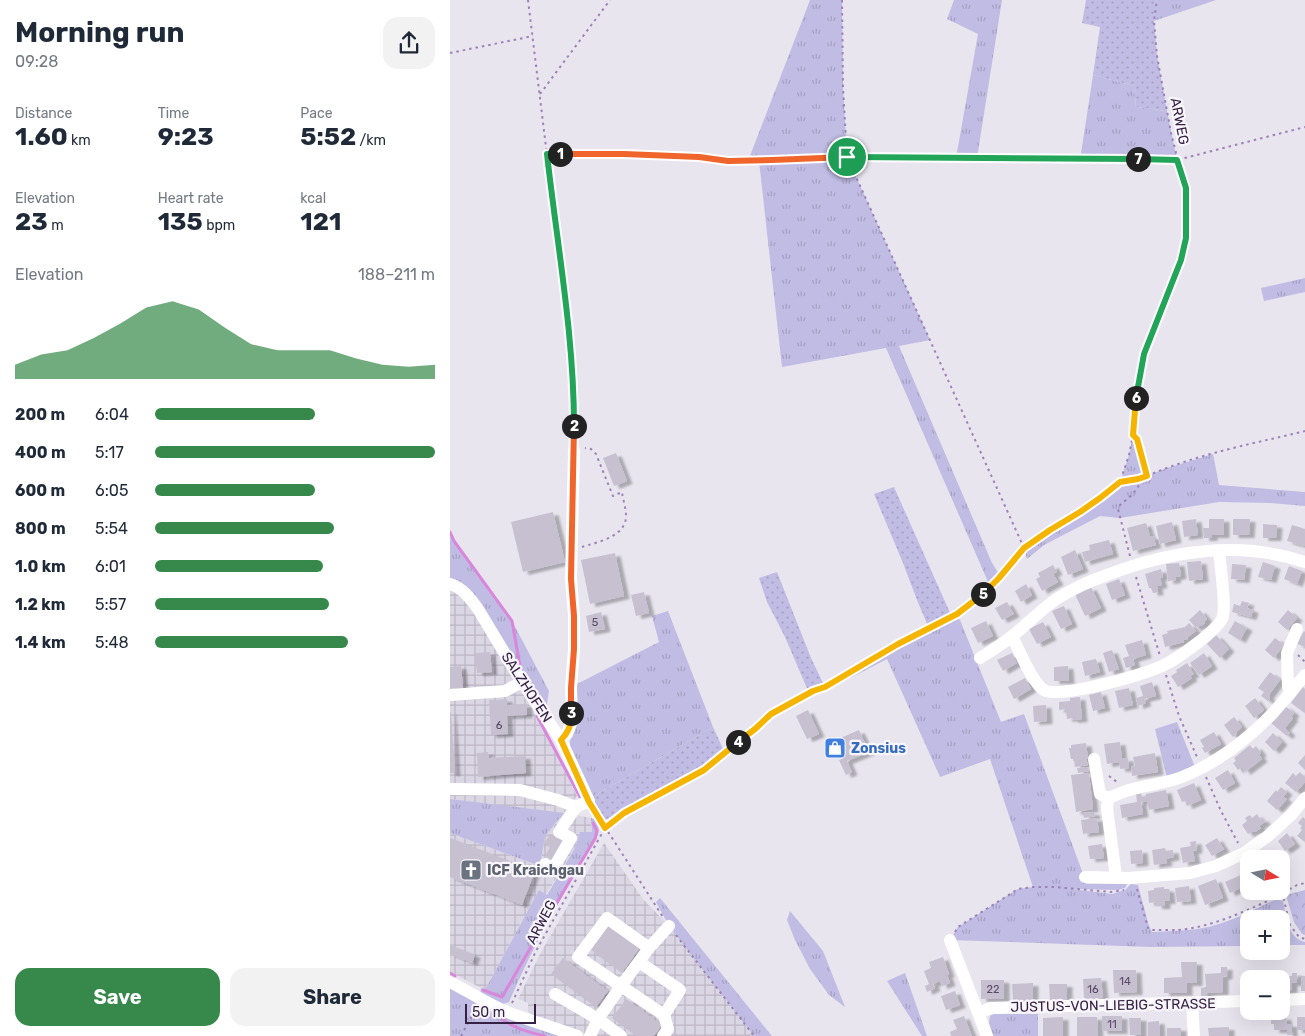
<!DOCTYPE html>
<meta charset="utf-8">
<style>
:root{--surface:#fff;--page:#f2f2f3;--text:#1f2937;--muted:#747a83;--accent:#36894a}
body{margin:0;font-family:Rubik,sans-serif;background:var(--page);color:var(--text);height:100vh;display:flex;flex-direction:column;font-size:19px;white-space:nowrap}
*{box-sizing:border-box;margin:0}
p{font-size:16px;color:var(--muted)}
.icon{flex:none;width:28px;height:28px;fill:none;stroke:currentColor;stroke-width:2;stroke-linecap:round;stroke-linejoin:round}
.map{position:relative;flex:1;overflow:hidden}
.drawer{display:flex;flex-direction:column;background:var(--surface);width:450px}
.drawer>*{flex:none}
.needle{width:32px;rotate:100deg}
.buttons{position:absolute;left:790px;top:850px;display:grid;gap:10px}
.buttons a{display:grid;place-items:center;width:50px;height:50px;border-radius:10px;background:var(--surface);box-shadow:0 5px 20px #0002;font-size:25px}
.scale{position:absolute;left:15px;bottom:12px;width:71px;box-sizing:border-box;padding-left:5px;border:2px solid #352144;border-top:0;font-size:14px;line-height:18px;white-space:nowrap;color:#352144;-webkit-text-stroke:4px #f8f6fb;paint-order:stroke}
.pin{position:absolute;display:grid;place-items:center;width:42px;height:42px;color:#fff;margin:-21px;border:2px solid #fff;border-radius:50%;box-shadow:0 1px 5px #0007}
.km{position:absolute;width:25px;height:25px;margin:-12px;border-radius:50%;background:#222;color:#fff;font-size:14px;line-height:25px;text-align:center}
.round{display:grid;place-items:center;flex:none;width:52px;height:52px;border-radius:15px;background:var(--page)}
.head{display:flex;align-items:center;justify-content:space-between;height:85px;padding:0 15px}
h1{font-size:28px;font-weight:700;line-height:38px}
.metrics{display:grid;grid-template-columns:repeat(3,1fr);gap:8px;height:85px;padding:5px 15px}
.metrics div{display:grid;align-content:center}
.metrics b{font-size:25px;font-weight:700}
.metrics small{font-size:14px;font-weight:400}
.metrics p{font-size:14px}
.chart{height:140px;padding:10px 15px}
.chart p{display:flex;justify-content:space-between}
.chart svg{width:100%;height:90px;margin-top:5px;fill:var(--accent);opacity:.7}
.action{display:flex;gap:10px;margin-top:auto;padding:10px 15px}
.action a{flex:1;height:58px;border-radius:15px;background:var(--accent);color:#fff;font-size:20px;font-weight:700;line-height:58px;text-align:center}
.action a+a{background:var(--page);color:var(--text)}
ul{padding:0 15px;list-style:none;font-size:16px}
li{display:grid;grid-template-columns:80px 60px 1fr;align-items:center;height:38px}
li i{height:12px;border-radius:6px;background:var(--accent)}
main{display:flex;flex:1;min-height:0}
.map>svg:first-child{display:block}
.industrial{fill:url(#industrial-grid)}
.grass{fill:url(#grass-tufts)}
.forest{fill:url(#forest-crowns)}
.garden{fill:url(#garden-dots)}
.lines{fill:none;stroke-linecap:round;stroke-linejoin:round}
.stream{stroke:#d987da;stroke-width:3}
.building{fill:#c7c0d1;filter:url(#shadow)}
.path{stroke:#9d82b7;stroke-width:2;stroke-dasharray:2.5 4;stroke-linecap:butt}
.minor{stroke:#fff;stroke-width:12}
.split-1-casing{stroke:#fff;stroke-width:10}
.split-2-casing{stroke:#fff;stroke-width:10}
.split-3-casing{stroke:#fff;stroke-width:10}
.split-4-casing{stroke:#fff;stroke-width:10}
.split-5-casing{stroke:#fff;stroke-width:10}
.split-6-casing{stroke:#fff;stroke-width:10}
.split-7-casing{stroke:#fff;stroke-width:10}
.split-8-casing{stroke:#fff;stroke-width:10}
.split-1{stroke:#f0652b;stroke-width:6}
.split-2{stroke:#22a559;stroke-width:6}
.split-3{stroke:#f0652b;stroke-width:6}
.split-4{stroke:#f5b400;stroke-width:6}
.split-5{stroke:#f5b400;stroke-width:6}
.split-6{stroke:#f5b400;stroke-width:6}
.split-7{stroke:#22a559;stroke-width:6}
.split-8{stroke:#22a559;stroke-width:6}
.labels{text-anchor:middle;stroke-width:4.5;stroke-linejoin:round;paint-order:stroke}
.number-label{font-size:11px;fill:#5a4967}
.street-label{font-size:14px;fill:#352144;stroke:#f8f6fb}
.shop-label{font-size:14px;font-weight:bold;fill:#366cbe;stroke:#f8f6fb;text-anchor:start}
.worship-label{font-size:14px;font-weight:bold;fill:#5b616d;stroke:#f8f6fb;text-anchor:start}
</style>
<main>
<section class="drawer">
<div class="head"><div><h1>Morning run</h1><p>09:28</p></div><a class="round"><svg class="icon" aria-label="share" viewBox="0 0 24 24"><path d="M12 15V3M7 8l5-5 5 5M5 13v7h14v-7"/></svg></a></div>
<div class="metrics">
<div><p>Distance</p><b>1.60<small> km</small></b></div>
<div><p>Time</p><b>9:23</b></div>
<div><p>Pace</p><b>5:52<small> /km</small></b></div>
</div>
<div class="metrics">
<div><p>Elevation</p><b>23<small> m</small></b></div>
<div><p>Heart rate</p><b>135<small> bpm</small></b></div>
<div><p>kcal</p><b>121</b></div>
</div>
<div class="chart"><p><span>Elevation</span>188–211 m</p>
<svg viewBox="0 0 160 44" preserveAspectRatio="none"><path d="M0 44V37L10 32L20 30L30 24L40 17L50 9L60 6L70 10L80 19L90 27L100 30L110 30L120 30L130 34L140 37L150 38L160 37V44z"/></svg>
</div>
<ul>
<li><b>200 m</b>6:04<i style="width:57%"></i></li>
<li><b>400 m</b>5:17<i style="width:100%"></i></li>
<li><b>600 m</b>6:05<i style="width:57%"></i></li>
<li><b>800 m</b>5:54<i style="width:64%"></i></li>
<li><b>1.0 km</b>6:01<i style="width:60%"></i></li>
<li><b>1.2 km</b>5:57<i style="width:62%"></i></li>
<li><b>1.4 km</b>5:48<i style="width:69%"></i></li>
</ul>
<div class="action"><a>Save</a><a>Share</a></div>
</section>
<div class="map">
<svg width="855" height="1036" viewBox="0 0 855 1036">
<defs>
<pattern id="industrial-grid" width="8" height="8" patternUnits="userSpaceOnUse" patternTransform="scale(1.25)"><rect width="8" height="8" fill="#dbd6e4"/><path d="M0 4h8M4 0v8" fill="none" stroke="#bdb7c5"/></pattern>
<pattern id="grass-tufts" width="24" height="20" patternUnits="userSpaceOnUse" patternTransform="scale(1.25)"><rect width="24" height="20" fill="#c0bce3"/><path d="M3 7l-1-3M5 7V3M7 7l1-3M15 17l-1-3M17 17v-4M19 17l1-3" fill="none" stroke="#a6a1c4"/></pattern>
<pattern id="forest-crowns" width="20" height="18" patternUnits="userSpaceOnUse" patternTransform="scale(1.25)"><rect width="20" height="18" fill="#c0bce3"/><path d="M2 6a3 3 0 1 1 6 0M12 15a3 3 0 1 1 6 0" fill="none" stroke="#a6a1c4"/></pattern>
<pattern id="garden-dots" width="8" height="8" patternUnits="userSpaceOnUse" patternTransform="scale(1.25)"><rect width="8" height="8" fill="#c0bce3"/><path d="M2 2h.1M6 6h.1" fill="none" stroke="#a6a1c4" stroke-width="1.8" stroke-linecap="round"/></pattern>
<filter id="shadow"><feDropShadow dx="5.5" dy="3" stdDeviation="1" flood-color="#0004"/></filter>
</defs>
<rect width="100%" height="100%" fill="#e9e5ef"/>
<g class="industrial">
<polygon points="0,590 20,598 72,682 79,704 115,772 127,796 114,813 141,818 142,832 130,832 125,848 96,895 89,890 35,990 0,972 0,833 90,866 95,836 114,814 0,799"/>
<polygon points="154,843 193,899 219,926 304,1036 141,1036 78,1013 78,1003 68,999 90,954"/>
</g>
<g class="grass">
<polygon points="360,0 392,0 393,87 397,157 480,340 449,346 542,563 549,574 539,584 436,348 332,367 309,161 298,161"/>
<polygon points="504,0 552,0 527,158 506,158 528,34 497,19"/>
<polygon points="707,0 766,0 704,21"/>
<polygon points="643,75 684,86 686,107 717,111 727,160 630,160"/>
<polygon points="855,278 855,292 814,301 811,288"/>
<polygon points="683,435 687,439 697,476 714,469 763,454 769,485 855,492 855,506 820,503 769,502 670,518 650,516 594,545 577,559 574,548 600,530 650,498 670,482 679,455"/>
<polygon points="0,532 4,541 62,621 99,691 96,710 0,579"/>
<polygon points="218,611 263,727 142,797 120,755 120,742 124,722 121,687 209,642 202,616"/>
<path d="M507 617 510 620 551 722 574 714 632 871 636 884H677L675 888 668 890 622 889 662 894 675 890 681 884 688 885 699 926 702 932C719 931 737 931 753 928 779 923 803 910 826 899L833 901C836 915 838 939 855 942V945H831V919H799V946L701 947 500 940 508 927 568 889 583 887 540 759 490 777 437 659 381 688 380 687 448 646Z"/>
<polygon points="727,722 745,767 717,778 705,729"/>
<polygon points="0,799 114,813 95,836 90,866 0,833"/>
<path d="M141 818 144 819C149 825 150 830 147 837 115 891 83 945 59 1002L53 1004 30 994 31 988 35 990 89 890 97 895 125 848 130 832H142Z"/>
<polygon points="210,898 322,1036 304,1036 219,926 206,902"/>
<polygon points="340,911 373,951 395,1007 379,995 360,969 345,940 337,920"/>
<polygon points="455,973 477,1036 472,1036 437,981"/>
<polygon points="0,986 25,1000 26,1004 20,1015 24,1015 29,1006 33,1004 113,1036 0,1036"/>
<polygon points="544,1014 588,1014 588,1036 543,1036 539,1023 540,1016"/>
</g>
<polygon class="forest" points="855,890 855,935 852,934 844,922 836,895"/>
<g class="garden">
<polygon points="636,0 707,0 704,21 707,56 717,111 686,107 684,86 643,75 650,27 632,23"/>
<polygon points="444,487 501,615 478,626 467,600 453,563 424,494"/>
<polygon points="327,572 361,658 374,685 359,693 335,637 317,602 309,578"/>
<polygon points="263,727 275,753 254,770 155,820 142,797"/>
</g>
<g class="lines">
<g class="stream">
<polyline points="0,532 4,541 62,621 70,666"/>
<polyline points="87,716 130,797"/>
<polyline points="0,973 5,976"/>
<path d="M33 990 52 997C83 944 113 891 145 839L147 831 143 823"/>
<path d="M49 1016C61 1028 79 1032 95 1036"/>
</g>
</g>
<g class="building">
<polygon points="166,453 177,481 164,486 153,458"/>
<polygon points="103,512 115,562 73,572 61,522"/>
<polygon points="746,519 748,535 734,537 732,521"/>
<polygon points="759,519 774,519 774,535 762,535 762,538 754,538 753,528 759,528"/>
<polygon points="783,519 800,519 799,535 783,535"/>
<polygon points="722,522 726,540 710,544 706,526"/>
<polygon points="696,523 700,536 703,536 706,545 683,551 677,528"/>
<polygon points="813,524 827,525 826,538 813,538"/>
<polygon points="842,525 855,529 855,546 837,541"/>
<polygon points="659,540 663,554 635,562 632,552 640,550 639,545"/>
<polygon points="625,550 633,569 618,575 611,557"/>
<polygon points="165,553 174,596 140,604 131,560"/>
<polygon points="751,561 753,579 739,581 737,562"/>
<polygon points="813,562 825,566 821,580 808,577"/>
<polygon points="729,563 731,576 725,577 726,580 718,581 716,564"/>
<polygon points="782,564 796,565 794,580 781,579"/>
<polygon points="603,565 607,572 603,574 608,582 592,591 586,579 590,577 588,573"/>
<polygon points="839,566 852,571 847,584 834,579"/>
<polygon points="711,569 713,577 710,578 712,585 707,586 708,592 703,593 701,588 699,588 695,574"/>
<polygon points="669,579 675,595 662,600 656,584"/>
<polygon points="576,584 582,595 571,602 565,591"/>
<polygon points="641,587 651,608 635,616 625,594"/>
<polygon points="194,592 199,613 186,616 181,595"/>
<polygon points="792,601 799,603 797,608 803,610 801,617 782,612 784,604 790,606"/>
<polygon points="557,602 564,614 552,620 545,608"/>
<polygon points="614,606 622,624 611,629 602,611"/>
<polygon points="750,610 757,619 754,622 755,623 751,626 750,625 746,628 739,620"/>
<polygon points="838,610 847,618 837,630 828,622"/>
<polygon points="151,612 155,629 139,632 136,616"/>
<polygon points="536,621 543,636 528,643 521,628"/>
<polygon points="785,621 797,628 790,640 778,633"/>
<polygon points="593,622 601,637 587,644 579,629"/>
<polygon points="739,623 746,631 738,637 738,639 733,640 734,642 715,647 712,635 718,633 717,631 735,627"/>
<polygon points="854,631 855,632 855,647 847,644"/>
<polygon points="766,635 779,649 770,658 757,644"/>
<polygon points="825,638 834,645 824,658 815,650"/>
<polygon points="692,640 696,655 683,659 685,665 676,668 673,658 679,656 675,645"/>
<polygon points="662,650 669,669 659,672 653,653"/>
<polygon points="40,652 42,672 27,673 25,653"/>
<polygon points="562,653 567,663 553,671 547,660"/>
<polygon points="754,653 762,666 749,675 740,663"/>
<polygon points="646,659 650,672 635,676 632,662"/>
<polygon points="737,663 744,674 740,676 742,678 728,687 721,676 727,672 726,670"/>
<polygon points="11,666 13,688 0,689 0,667"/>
<polygon points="618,666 619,681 604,681 604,667"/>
<polygon points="820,672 830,680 818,696 820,698 818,701 811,696 814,692 808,688"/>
<polygon points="575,678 581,689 564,699 558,687"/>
<polygon points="702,682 706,696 694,699 696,703 688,706 686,698 693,696 690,686"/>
<polygon points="853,687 855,689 855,713 841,703"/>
<polygon points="679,688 683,705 669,708 665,691"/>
<polygon points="651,692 655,708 643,711 639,695"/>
<polygon points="630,697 632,719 623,720 622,718 617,719 616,709 609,710 609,702 620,701 620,698"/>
<polygon points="805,698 814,710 804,718 795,706"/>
<polygon points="57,699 57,705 77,704 77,715 57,716 58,734 41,735 39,700"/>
<polygon points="596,705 597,721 584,722 583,706"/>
<polygon points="835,706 844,713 841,717 843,718 835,728 840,733 837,736 821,723"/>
<polygon points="358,710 369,734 357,739 346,716"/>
<polygon points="0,712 1,712 5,773 0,773"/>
<polygon points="784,717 792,727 786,732 787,734 783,737 774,725"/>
<polygon points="409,730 419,752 397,761 402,772 396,775 389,760 394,758 386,740"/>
<polygon points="764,732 771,744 755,753 752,748 754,747 750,740"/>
<polygon points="823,733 832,742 824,751 815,742"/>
<polygon points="670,742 672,759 678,758 679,768 670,769 669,762 657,764 654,744"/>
<polygon points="636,743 638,759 636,759 638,765 625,767 624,761 623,761 623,759 621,759 619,748 621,748 621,745"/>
<polygon points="800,745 803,749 806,746 811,753 809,755 812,759 795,772 792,767 788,770 783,763 786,761 784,758"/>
<polygon points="38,752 39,758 75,756 76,773 28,777 27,753"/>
<polygon points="705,753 708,772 682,776 681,767 685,766 683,757"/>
<polygon points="855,755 855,770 848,763"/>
<polygon points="638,767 639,771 628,773 627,768"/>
<polygon points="778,770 785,783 773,790 765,778"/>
<polygon points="850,772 855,777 855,782 846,792 835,783 843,773 846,776"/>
<polygon points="639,773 643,809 626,812 621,775"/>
<polygon points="744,783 751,800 737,806 735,801 732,802 727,790"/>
<polygon points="831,787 837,792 833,797 837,799 827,810 817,801 826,790 827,792"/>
<polygon points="716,790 719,806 699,810 697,801 691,802 693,814 672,818 670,805 687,802 686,794 691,793 692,797 696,796 696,794"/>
<polygon points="644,812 645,816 634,818 633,813"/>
<polygon points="807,814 811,820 813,818 815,822 809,826 811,828 805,832 804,831 798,834 792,825 797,821 795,818 800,815 802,818"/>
<polygon points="853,817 855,819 855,842 847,836 852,830 850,828 852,826 848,823"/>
<polygon points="647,818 649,832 633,834 631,820"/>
<polygon points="837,833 845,844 835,851 828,841"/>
<polygon points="100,834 116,843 105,862 95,856 100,847 94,844"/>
<polygon points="0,838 85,871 72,905 0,877"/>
<polygon points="767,838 774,849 762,856 755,845"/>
<polygon points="746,841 747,850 743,851 745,861 733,863 730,848 741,846 740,842"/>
<polygon points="652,844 654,858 640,859 638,846"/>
<polygon points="715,848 716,851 723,850 724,857 716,859 717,863 704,865 702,850"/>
<polygon points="692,850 693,863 681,864 680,851"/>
<polygon points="814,850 816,852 818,850 825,859 806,859 809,856 808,854"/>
<polygon points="791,875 795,886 780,893 775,882"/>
<polygon points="766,879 773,898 755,905 748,886"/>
<polygon points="739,886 741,901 727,902 725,888"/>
<polygon points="714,887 714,889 719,889 720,901 715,901 715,906 707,906 706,902 699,903 698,891 704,890 704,888"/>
<polygon points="158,926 189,949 172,973 141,950"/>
<polygon points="0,945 25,955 22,963 0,954"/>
<polygon points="493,957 499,974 497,975 500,983 492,986 490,981 483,984 485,988 477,992 475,986 479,984 474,971 481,968 479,962"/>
<polygon points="113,958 158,991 146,1007 101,974"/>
<polygon points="731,962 747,962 747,983 737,983 737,993 714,993 714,978 732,977"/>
<polygon points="771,967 777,967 777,976 773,977 773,992 756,993 756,997 751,997 751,988 756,987 755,974 771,973"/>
<polygon points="663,970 686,970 687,992 664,993"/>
<polygon points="805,971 812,971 812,973 820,973 820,979 805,979"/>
<polygon points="842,973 847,973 847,983 842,983 842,990 831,991 831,979 824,979 824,975 832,974 832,976 842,976"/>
<rect x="851" y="976" width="4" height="15"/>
<polygon points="651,978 653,998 634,999 633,979"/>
<rect x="531" y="980" width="23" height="19"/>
<polygon points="583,983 583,1002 563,1002 562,984"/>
<polygon points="599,984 617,984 617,1001 600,1001"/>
<polygon points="505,991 510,1005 496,1010 491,996"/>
<polygon points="176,999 212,1025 204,1036 186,1036 162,1018"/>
<polygon points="514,1016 522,1036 501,1036 500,1032 507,1029 503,1020"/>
<rect x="652" y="1016" width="20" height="15"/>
<polygon points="613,1017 613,1036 593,1036 593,1018"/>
<polygon points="627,1017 647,1017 648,1036 627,1036"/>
<polygon points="821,1017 836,1017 837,1024 842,1024 842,1035 837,1035 837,1030 824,1030 824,1024 821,1024"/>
<rect x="847" y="1017" width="8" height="13"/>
<polygon points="679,1018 691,1018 691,1035 680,1035"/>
<polygon points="709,1021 710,1036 698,1036 698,1022"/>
<polygon points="779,1027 779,1036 759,1036 758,1028"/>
<rect x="717" y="1028" width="14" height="8"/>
</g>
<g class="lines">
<g class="path">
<polyline points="78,0 118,327 124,407 124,440"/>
<polyline points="0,53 83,36"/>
<polyline points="90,94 160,0"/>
<polyline points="97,154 174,154 249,157 279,161 322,160 397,157 393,87 392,0"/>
<path d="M697 476C747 454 802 444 855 431"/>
<polyline points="671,482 688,479 697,476 687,439 683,435"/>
<path d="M132 547C147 542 176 537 176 516 176 508 173 500 172 492L163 496 146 454 141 449 135 448"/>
<polyline points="574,548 397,157 727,160 855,127"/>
<polyline points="680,556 668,509 670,505 682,495 690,484 688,479"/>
<polyline points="686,577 710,656"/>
<polyline points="848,655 855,662"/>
<polyline points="716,675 729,716 747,757"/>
<polyline points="659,776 667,782"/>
<polyline points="756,777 771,811 788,843"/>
<polyline points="144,810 213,917"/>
<path d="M687 889 698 928 701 930C710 930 720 930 728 930 761 927 791 913 820 900"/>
<polyline points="815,891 820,900 847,885 855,883"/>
<polyline points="832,892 840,925 849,937 855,939"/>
<polyline points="505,932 508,927 568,889 583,887 604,887 661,892 674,890"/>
<polyline points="226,935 304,1036"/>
<polyline points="62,1003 86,951 155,828 174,813 254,770 305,729 321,714 363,691 375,687 448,644 507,614 530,597 541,587 574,548 600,530 650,498 670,482 679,455 683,435 686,391 694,354 731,260 736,239 737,218 735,188 721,133 707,56 704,21 707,0"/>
<polyline points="11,1036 26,1008"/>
</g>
<g class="minor">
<path d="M0 584C12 587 21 599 28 609L72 682 111 740 139 801 126 807 108 800 70 790 0 789"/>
<path d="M562 636C568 648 584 687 596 691 616 697 692 675 712 666 726 660 765 632 772 619 777 609 770 565 769 551"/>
<path d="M530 658C541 651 551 645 561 637 578 624 591 609 608 598 624 588 640 581 657 575 719 551 790 540 855 562"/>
<polyline points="842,690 838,687 837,653 847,629"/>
<polyline points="0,695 55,691 72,682"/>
<polyline points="111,740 117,734 122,721 121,687 124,649 124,616 121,579 124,451"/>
<polyline points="644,759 650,794 658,798"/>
<polyline points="95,864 103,869 121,838 109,832 126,807"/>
<polyline points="635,877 679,878 740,873 766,866 794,853 818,836 842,814 855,798"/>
<path d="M666 877 657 808 658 798C664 796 670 793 676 791 694 785 714 784 732 777 767 763 797 740 823 713 834 701 844 688 855 675"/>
<polyline points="500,940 537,1036"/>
<polyline points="199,948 219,926"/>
<path d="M0 982C20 992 39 1005 60 1013 82 1021 105 1028 127 1036"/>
<polyline points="105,994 148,1019 140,1036"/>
<polyline points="831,1000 855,999"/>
<polyline points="742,1003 744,1036"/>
<polyline points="529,1013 540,1008 799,1001"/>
<polyline points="171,1036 148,1019 171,986 128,957 157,918 199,948 171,986 214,1015 230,990 189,962"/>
<polyline points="213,1036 218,1029 214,1015"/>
</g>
</g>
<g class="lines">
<g class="split-1-casing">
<polyline id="split-1" points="110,154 174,154 249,157 278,161 322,160 397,157"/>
</g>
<g class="split-2-casing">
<path id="split-2" d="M110 154H97C107 244 124 335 124 426"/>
</g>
<g class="split-3-casing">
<polyline id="split-3" points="121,713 121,688 124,649 124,616 121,579 124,426"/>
</g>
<g class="split-4-casing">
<path id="split-4" d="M121 713C122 724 119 732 111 740L139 802 155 828 174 813 254 770 288 742"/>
</g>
<g class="split-5-casing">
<polyline id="split-5" points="288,742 305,729 321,714 363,691 375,687 448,644 507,614 533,594"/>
</g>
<g class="split-6-casing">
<polyline id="split-6" points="533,594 549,578 574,548 600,530 630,512 650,498 670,482 688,479 697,476 687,439 683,435 686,398"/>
</g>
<g class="split-7-casing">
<polyline id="split-7" points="686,398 694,354 731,260 736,238 736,188 727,160 688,159"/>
</g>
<g class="split-8-casing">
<polyline id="split-8" points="397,157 688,159"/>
</g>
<use href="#split-1" class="split-1"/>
<use href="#split-2" class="split-2"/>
<use href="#split-3" class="split-3"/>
<use href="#split-4" class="split-4"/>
<use href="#split-5" class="split-5"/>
<use href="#split-6" class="split-6"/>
<use href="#split-7" class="split-7"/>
<use href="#split-8" class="split-8"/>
</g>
<defs>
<g id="shop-square" transform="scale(1.125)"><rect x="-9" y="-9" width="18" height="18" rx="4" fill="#3f7fe0" stroke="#f8f6fb"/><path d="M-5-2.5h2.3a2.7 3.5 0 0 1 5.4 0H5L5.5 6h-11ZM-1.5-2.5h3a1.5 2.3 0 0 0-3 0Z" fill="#fff"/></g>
<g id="church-square" transform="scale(1.125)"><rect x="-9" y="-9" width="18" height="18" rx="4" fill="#6b7280" stroke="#f8f6fb"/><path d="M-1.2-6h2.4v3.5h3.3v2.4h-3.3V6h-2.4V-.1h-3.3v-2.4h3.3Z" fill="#fff"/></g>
</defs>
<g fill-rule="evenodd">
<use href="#shop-square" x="385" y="748"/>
<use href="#church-square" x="21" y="870"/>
</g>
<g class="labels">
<g class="number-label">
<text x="145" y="626">5</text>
<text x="49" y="729">6</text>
<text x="675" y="985">14</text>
<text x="543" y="993">22</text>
<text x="643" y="993">16</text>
<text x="662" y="1028">11</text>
</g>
<g class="street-label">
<text transform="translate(730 121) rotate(79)" y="5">ARWEG</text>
<text transform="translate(77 687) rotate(57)" y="5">SALZHOFEN</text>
<text transform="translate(91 922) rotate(-62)" y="5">ARWEG</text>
<text transform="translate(663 1005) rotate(-1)" y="5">JUSTUS-VON-LIEBIG-STRASSE</text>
</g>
<g class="shop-label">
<text x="401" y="753">Zonsius</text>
</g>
<g class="worship-label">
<text x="37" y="875">ICF Kraichgau</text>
</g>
</g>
</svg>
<div class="buttons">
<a><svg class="needle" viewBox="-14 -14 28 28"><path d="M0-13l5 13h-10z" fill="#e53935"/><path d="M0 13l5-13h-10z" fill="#747a83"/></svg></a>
<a>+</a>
<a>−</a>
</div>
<div class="scale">50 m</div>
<div class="pin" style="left:397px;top:157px;background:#1e9e55"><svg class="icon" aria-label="arrive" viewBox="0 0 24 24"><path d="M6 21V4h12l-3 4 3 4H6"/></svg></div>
<b class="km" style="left:110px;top:154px">1</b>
<b class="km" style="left:124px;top:426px">2</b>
<b class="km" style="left:121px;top:713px">3</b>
<b class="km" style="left:288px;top:742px">4</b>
<b class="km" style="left:533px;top:594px">5</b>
<b class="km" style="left:686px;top:398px">6</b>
<b class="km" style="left:688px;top:159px">7</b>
</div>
</main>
